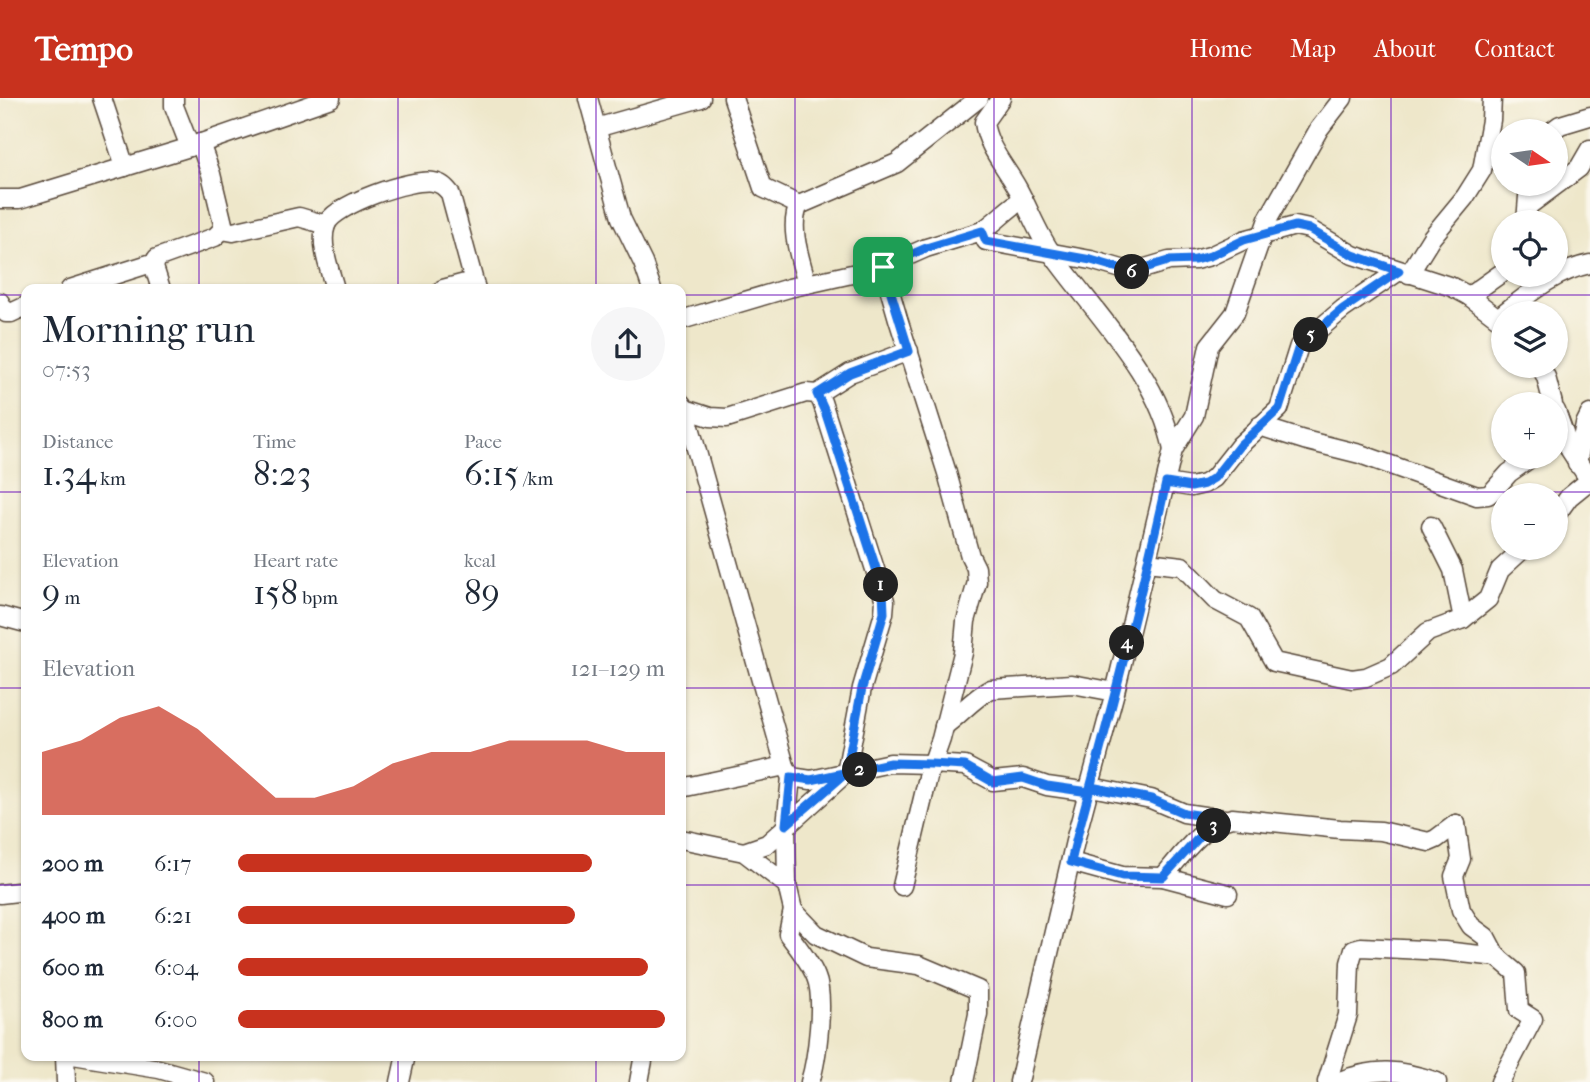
<!DOCTYPE html>
<meta charset="utf-8">
<style>
:root{--surface:#fff;--page:#f6f6f7;--text:#1f2937;--muted:#747a83;--accent:#c8321e}
body{margin:0;font-family:"IM FELL French Canon",serif;background:var(--page);color:var(--text);height:100vh;display:flex;flex-direction:column;font-size:26px;white-space:nowrap}
*{box-sizing:border-box;margin:0}
p{font-size:23px;color:var(--muted)}
.icon{flex:none;width:38px;height:38px;fill:none;stroke:currentColor;stroke-width:2;stroke-linecap:round;stroke-linejoin:round}
.map{position:relative;flex:1;overflow:hidden}
.side{position:absolute;left:21px;top:186px;width:665px;height:777px;display:flex;flex-direction:column;background:var(--surface);border-radius:14px;box-shadow:0 2px 5px #0004}
.side>*{flex:none}
.needle{width:46px;rotate:103deg}
.tools{position:absolute;left:1491px;top:21px;display:grid;gap:14px}
.tools a{display:grid;place-items:center;width:77px;height:77px;border-radius:50%;background:var(--surface);box-shadow:0 2px 5px #0004;font-size:35px}
.pin{position:absolute;display:grid;place-items:center;width:60px;height:60px;color:#fff;margin:-30px;border-radius:14px;box-shadow:0 4px 10px #0006}
.km{position:absolute;width:35px;height:35px;margin:-18px;border-radius:50%;background:#222;color:#fff;font-size:19px;line-height:35px;text-align:center}
.round{display:grid;place-items:center;flex:none;width:74px;height:74px;border-radius:37px;background:var(--page)}
.head{display:flex;align-items:center;justify-content:space-between;height:119px;padding:0 21px}
h1{font-size:38px;font-weight:600;line-height:52px}
.stats{display:grid;grid-template-columns:repeat(3,1fr);gap:10px;height:119px;padding:7px 21px}
.stats div{display:grid;align-content:center}
.stats b{font-size:35px;font-weight:600}
.stats small{font-size:19px;font-weight:400}
.stats p{font-size:19px}
.chart{height:196px;padding:14px 21px}
.chart p{display:flex;justify-content:space-between}
.chart svg{width:100%;height:126px;margin-top:7px;fill:var(--accent);opacity:.7}
ul{padding:0 21px;list-style:none;font-size:23px}
li{display:grid;grid-template-columns:112px 84px 1fr;align-items:center;height:52px}
li i{height:18px;border-radius:9px;background:var(--accent)}
header{display:flex;align-items:center;gap:42px;box-sizing:border-box;height:98px;padding:0 35px;background:var(--accent);color:#fff}
header strong{font-size:33px}
nav{display:flex;gap:38px;margin-inline-start:auto;font-size:24px}
.map>svg:first-child{display:block}
.lines{fill:none;stroke-linecap:round;stroke-linejoin:round}
.minor-casing{stroke:#564638;stroke-width:21}
.minor{stroke:#fff;stroke-width:18}
.route-casing{stroke:#fff;stroke-width:14}
.route{stroke:#1a73e8;stroke-width:9}
.grid{fill:none;stroke:#7b2cbf;stroke-width:2;stroke-opacity:0.55}
</style>
<header>
<strong>Tempo</strong>
<nav><a>Home</a><a>Map</a><a>About</a><a>Contact</a></nav>
</header>
<div class="map">
<svg width="1590" height="984" viewBox="0 0 1590 984">
<rect width="100%" height="100%" fill="#fbf7ec"/>
<filter id="ink" filterUnits="userSpaceOnUse"><feTurbulence type="fractalNoise" baseFrequency=".0143" numOctaves="2"/><feDisplacementMap in="SourceGraphic" scale="14" xChannelSelector="R" yChannelSelector="G"/><feConvolveMatrix kernelMatrix="1 2 1 2 8 2 1 2 1" color-interpolation-filters="sRGB"/></filter>
<filter id="wash" filterUnits="userSpaceOnUse"><feTurbulence type="fractalNoise" baseFrequency=".00686" numOctaves="4" result="noise"/><feDisplacementMap in="SourceGraphic" scale="28" xChannelSelector="R" yChannelSelector="G"/><feGaussianBlur stdDeviation="1.57" result="paint"/><feColorMatrix in="noise" values="0 0 0 0 0 0 0 0 0 0 0 0 0 0 0 0 0 1.4 0 .05"/><feComposite in="paint" operator="in"/></filter>
<g filter="url(#wash)">
<rect width="100%" height="100%" fill="#eee7ca"/>
</g>
<g filter="url(#ink)">
<g class="lines">
<g class="minor-casing">
<g id="minor">
<polyline points="102,0 125,69"/>
<polyline points="174,0 174,8 190,49"/>
<polyline points="588,0 621,120 643,165 652,191"/>
<polyline points="733,0 763,90 799,107 897,65 979,0"/>
<path d="M1001 0 984 24C987 49 1006 69 1018 91 1030 113 1038 137 1053 157 1097 218 1158 276 1173 352"/>
<polyline points="596,30 701,0"/>
<polyline points="1552,33 1560,27 1590,18"/>
<polyline points="0,101 20,101 190,49 331,0"/>
<path d="M799 107C788 129 801 163 807 186"/>
<polyline points="1528,108 1579,70 1590,51"/>
<polyline points="1526,124 1529,86"/>
<polyline points="222,132 233,134 299,119 326,127"/>
<path d="M982 133C997 123 1008 110 1023 101"/>
<polyline points="883,169 898,221 947,375 970,458 976,470 977,484 966,523 963,555 941,641 929,675 902,788"/>
<polyline points="1409,176 1432,139 1465,99 1482,72 1491,22 1492,0"/>
<polyline points="70,191 155,164"/>
<polyline points="161,191 154,169 157,160 215,139 222,132 223,126 211,76 200,45"/>
<path d="M335 191C330 172 319 146 326 127 334 106 412 80 433 84 441 85 445 89 450 95L476 191"/>
<polyline points="443,191 473,183"/>
<polyline points="1469,198 1503,174"/>
<polyline points="0,204 6,215 11,215 26,208"/>
<path d="M1504 215C1531 194 1556 173 1590 166"/>
<polyline points="681,222 789,190 883,169 926,150 982,133 986,143 1091,162 1132,174 1169,163 1195,162 1210,158 1244,142 1295,128 1309,131 1353,157 1452,189 1469,198 1503,224"/>
<polyline points="1540,268 1546,279 1553,306"/>
<polyline points="817,296 850,275 909,253"/>
<polyline points="681,305 685,311 785,668 791,679 811,682 890,665 931,666 965,668 993,683 1023,680 1047,688 1089,694"/>
<polyline points="685,311 710,319 727,320 806,295 817,296 822,304 885,503 884,515 862,590 846,675 767,746 744,754"/>
<polyline points="1556,313 1570,352 1590,383"/>
<polyline points="1259,328 1304,342 1360,356 1477,398 1488,397 1493,393 1509,375 1532,359"/>
<polyline points="1577,366 1585,326 1590,316"/>
<polyline points="1166,385 1191,389 1204,386 1214,380 1240,347 1279,311 1299,248 1343,211 1399,173"/>
<polyline points="1556,417 1569,399 1590,382"/>
<polyline points="1431,428 1453,472 1463,521"/>
<polyline points="1147,464 1182,468 1215,502 1249,520 1274,564 1352,581 1366,579 1391,568 1428,534 1463,521 1488,501 1500,472 1524,450"/>
<polyline points="0,518 26,525"/>
<path d="M944 628C960 617 973 600 991 591L1072 586 1115 594"/>
<polyline points="1091,689 1151,701 1184,715 1224,721"/>
<polyline points="681,690 785,668"/>
<polyline points="1456,726 1461,761 1454,778 1461,812 1471,828 1486,839 1496,858 1516,875 1519,912 1533,921 1500,984"/>
<polyline points="681,741 744,754 787,787 793,812 816,836 866,860 919,867 978,892 978,916 964,984"/>
<polyline points="1071,764 1122,778 1163,779 1228,796"/>
<path d="M1163 779C1181 758 1203 726 1232 720L1340 731 1381 733 1429 744 1436 741 1456 726"/>
<polyline points="787,787 786,727 791,679"/>
<polyline points="0,796 26,793"/>
<path d="M793 812 788 836C798 849 810 864 816 879 825 900 817 962 810 984"/>
<polyline points="65,957 66,984"/>
<polyline points="73,957 159,971 205,984"/>
<polyline points="400,984 406,957"/>
<polyline points="639,984 644,957"/>
<polyline points="1019,984 1076,739 1115,594 1173,352 1194,318 1209,248 1235,215 1268,121 1319,31 1343,0"/>
<polyline points="1327,984 1348,917 1350,865 1354,851 1361,849 1444,853 1498,859"/>
<path d="M1337 984C1375 969 1399 971 1437 984"/>
</g>
</g>
<use href="#minor" class="minor"/>
</g>
</g>
<g class="lines" filter="url(#ink)">
<g class="route-casing">
<path id="route" d="M883 169 909 253 850 275 817 296 826 316 883 492 884 515 862 590 846 675 786 727 791 679 811 682 890 665 931 666 965 668 993 684 1023 680 1047 688 1089 694 1091 689 1151 701 1184 715 1224 721 1202 736 1163 779 1122 778 1071 764C1079 728 1090 692 1099 656 1123 566 1146 476 1166 385L1191 389 1204 386 1214 380 1240 347 1279 311 1299 248 1343 211 1399 173 1353 157 1309 131 1295 128 1244 142 1210 158 1195 162 1168 163 1132 174 1091 162 986 143 982 133 926 150 883 169"/>
</g>
<use href="#route" class="route"/>
</g>
<path class="grid" d="M199 0V191M398 0V191M596 0V191M795 0V984M994 0V984M1192 0V984M1391 0V984M0 197H26M681 197H1590M0 394H26M681 394H1590M0 590H26M681 590H1590M0 787H26M681 787H1590M199 957V984M398 957V984M596 957V984"/>
</svg>
<div class="tools">
<a><svg class="needle" viewBox="-14 -14 28 28"><path d="M0-13l5 13h-10z" fill="#e53935"/><path d="M0 13l5-13h-10z" fill="#747a83"/></svg></a>
<a><svg class="icon" aria-label="locate" viewBox="0 0 24 24"><circle cx="12" cy="12" r="6"/><path d="M12 2v4M12 18v4M2 12h4M18 12h4"/></svg></a>
<a><svg class="icon" aria-label="layers" viewBox="0 0 24 24"><path d="M12 4l9 5-9 5-9-5zM3 14l9 5 9-5"/></svg></a>
<a>+</a>
<a>−</a>
</div>
<div class="pin" style="left:883px;top:169px;background:#1e9e55"><svg class="icon" aria-label="arrive" viewBox="0 0 24 24"><path d="M6 21V4h12l-3 4 3 4H6"/></svg></div>
<b class="km" style="left:881px;top:487px">1</b>
<b class="km" style="left:860px;top:672px">2</b>
<b class="km" style="left:1214px;top:728px">3</b>
<b class="km" style="left:1127px;top:545px">4</b>
<b class="km" style="left:1311px;top:237px">5</b>
<b class="km" style="left:1132px;top:174px">6</b>
<section class="side">
<div class="head"><div><h1>Morning run</h1><p>07:53</p></div><a class="round"><svg class="icon" aria-label="share" viewBox="0 0 24 24"><path d="M12 15V3M7 8l5-5 5 5M5 13v7h14v-7"/></svg></a></div>
<div class="stats">
<div><p>Distance</p><b>1.34<small> km</small></b></div>
<div><p>Time</p><b>8:23</b></div>
<div><p>Pace</p><b>6:15<small> /km</small></b></div>
</div>
<div class="stats">
<div><p>Elevation</p><b>9<small> m</small></b></div>
<div><p>Heart rate</p><b>158<small> bpm</small></b></div>
<div><p>kcal</p><b>89</b></div>
</div>
<div class="chart"><p><span>Elevation</span>121–129 m</p>
<svg viewBox="0 0 160 44" preserveAspectRatio="none"><path d="M0 44V22L10 18L20 10L30 6L40 14L50 26L60 38L70 38L80 34L90 26L100 22L110 22L120 18L130 18L140 18L150 22L160 22V44z"/></svg>
</div>
<ul>
<li><b>200 m</b>6:17<i style="width:83%"></i></li>
<li><b>400 m</b>6:21<i style="width:79%"></i></li>
<li><b>600 m</b>6:04<i style="width:96%"></i></li>
<li><b>800 m</b>6:00<i style="width:100%"></i></li>
</ul>
</section>
</div>
